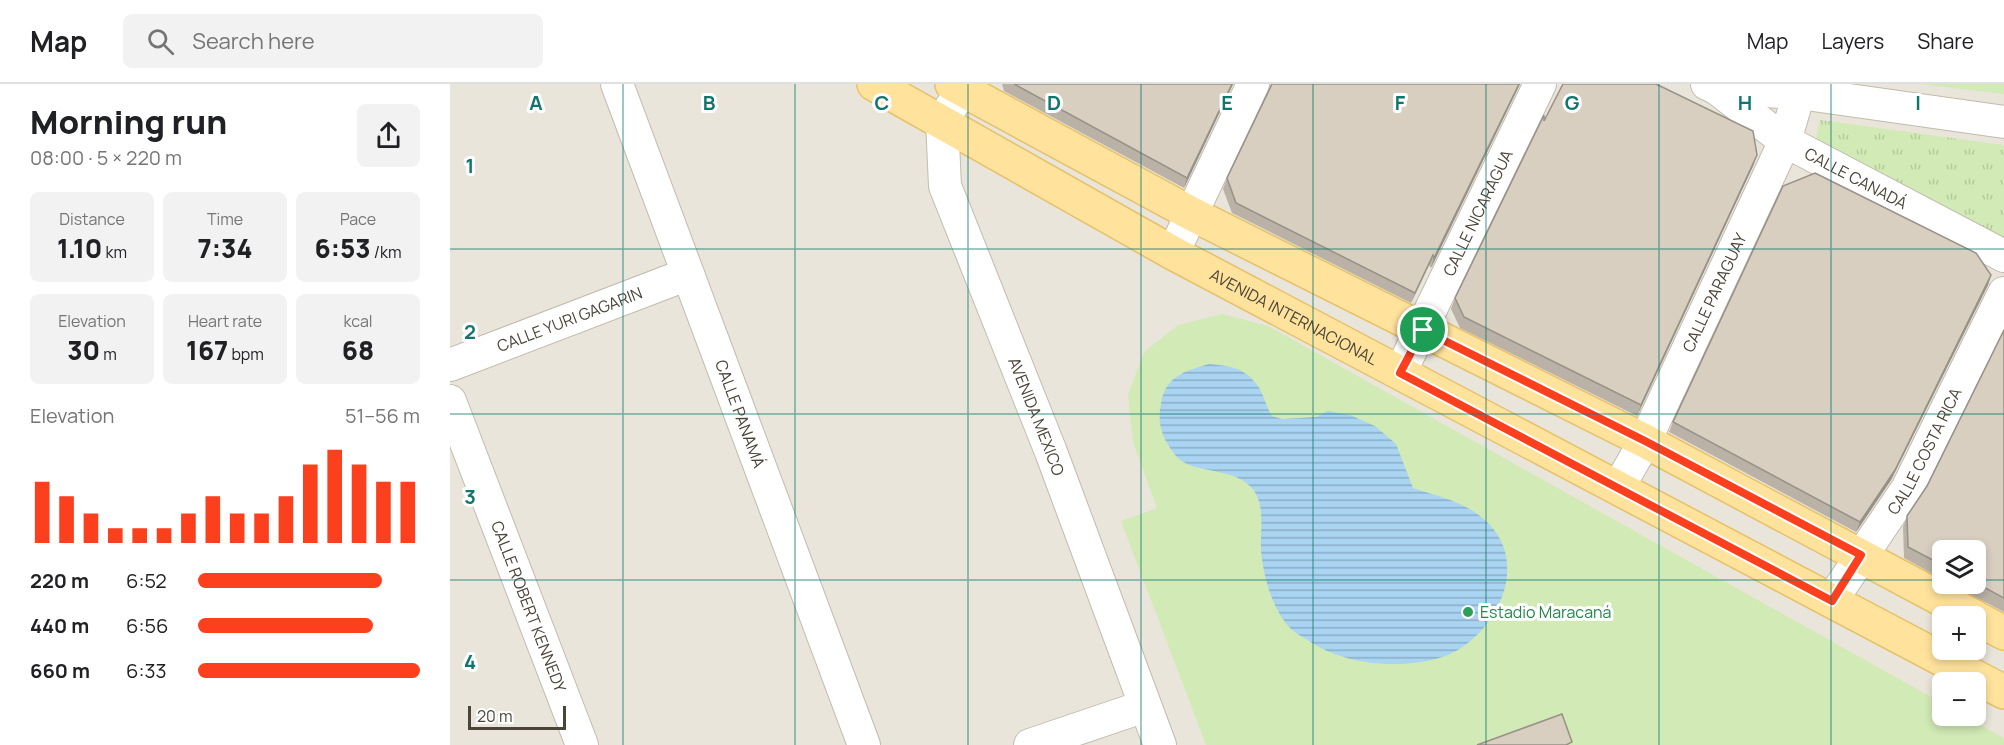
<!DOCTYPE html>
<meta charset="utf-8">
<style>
:root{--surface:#fff;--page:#f2f2f2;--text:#202124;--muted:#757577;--line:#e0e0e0;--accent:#fc3f1d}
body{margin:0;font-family:Manrope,sans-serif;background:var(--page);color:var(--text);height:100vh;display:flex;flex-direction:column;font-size:22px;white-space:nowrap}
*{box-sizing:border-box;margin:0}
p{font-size:20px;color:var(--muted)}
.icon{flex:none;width:33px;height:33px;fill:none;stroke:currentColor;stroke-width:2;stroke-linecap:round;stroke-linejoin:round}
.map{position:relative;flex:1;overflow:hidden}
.sheet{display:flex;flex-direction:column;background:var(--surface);width:450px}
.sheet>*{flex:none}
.controls{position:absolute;left:1482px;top:456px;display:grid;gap:12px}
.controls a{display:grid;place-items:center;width:54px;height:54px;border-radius:9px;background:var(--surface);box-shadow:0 3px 9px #0003;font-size:30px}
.scale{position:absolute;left:18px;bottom:15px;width:98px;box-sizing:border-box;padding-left:6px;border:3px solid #4b4439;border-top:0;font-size:16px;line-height:21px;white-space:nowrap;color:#4b4439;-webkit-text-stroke:4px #fff;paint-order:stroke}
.pin{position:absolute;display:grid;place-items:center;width:51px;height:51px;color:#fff;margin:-26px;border:3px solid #fff;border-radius:50%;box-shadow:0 2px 6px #0007}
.round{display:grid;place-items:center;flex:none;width:63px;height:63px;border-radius:9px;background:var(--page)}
.headline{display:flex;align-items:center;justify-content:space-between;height:102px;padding:0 30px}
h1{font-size:33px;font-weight:800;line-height:45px}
.figures{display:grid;grid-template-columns:repeat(3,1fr);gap:9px;height:102px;padding:6px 30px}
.figures div{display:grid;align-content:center;border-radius:9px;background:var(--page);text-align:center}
.figures b{font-size:26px;font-weight:800}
.figures small{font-size:16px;font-weight:400}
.figures p{font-size:16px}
.chart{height:168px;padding:12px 30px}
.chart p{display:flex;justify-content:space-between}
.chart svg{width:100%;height:108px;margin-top:6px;stroke:var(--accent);stroke-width:6}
ul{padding:0 30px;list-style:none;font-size:20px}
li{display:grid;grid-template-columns:96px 72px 1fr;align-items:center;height:45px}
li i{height:15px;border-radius:8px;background:var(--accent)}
header{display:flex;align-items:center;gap:36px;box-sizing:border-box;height:84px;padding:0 30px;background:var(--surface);border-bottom:2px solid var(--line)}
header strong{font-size:28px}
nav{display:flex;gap:33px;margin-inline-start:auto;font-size:21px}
.search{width:420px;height:54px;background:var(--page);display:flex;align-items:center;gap:15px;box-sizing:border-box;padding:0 21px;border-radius:9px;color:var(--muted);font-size:22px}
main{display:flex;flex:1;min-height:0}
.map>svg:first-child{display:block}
.residential{fill:#eae5da;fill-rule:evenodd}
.grass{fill:#d2eab5}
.park{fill:url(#park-tufts)}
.water{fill:url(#water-rules)}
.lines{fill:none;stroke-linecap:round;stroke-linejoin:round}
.minor-casing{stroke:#c2bbae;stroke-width:34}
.major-casing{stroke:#e6c16a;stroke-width:36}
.minor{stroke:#fff;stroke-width:32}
.major{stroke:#ffe39c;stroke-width:33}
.wall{fill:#bab2a6}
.shaded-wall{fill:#979187}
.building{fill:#d8cfc1;stroke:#979187;stroke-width:1.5}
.route-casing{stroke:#fff;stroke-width:12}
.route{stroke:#fc3f1d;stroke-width:8}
.grid{fill:none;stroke:#0f766e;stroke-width:1.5;stroke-opacity:0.55}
.leisure-dot{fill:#2e9e5b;stroke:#fff;stroke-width:2}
.labels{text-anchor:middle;stroke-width:6;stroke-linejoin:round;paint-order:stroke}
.street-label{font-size:16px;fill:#4b4439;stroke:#fff}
.leisure-label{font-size:16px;fill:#27864d;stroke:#fff;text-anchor:start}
.grid-label{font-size:20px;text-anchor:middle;font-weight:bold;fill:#0f766e;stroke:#fff;stroke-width:6;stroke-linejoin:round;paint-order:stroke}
</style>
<header>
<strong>Map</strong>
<div class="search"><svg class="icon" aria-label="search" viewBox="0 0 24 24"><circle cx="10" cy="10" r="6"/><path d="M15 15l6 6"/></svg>Search here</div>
<nav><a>Map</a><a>Layers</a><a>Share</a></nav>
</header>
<main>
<section class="sheet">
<div class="headline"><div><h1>Morning run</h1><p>08:00 · 5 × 220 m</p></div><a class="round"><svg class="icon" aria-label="share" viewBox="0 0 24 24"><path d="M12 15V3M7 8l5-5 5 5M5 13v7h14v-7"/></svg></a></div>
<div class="figures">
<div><p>Distance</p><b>1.10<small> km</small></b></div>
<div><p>Time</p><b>7:34</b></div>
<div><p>Pace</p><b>6:53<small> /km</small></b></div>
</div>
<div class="figures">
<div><p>Elevation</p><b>30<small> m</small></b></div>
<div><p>Heart rate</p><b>167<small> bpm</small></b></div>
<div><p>kcal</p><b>68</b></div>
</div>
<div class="chart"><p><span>Elevation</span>51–56 m</p>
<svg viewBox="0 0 160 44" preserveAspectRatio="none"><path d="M5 44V19M15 44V25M25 44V32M35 44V38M45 44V38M55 44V38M65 44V32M75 44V25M85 44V32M95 44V32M105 44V25M115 44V12M125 44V6M135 44V12M145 44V19M155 44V19"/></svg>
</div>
<ul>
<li><b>220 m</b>6:52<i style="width:83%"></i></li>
<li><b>440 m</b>6:56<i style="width:79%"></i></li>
<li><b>660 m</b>6:33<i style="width:100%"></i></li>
</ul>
</section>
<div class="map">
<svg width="1554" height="661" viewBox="0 0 1554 661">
<defs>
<pattern id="park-tufts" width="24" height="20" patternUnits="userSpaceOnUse" patternTransform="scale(1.5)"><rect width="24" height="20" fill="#d2eab5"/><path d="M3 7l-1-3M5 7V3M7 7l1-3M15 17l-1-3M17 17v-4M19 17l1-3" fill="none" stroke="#b6ca9c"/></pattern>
<pattern id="water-rules" width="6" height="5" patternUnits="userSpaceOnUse" patternTransform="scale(1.5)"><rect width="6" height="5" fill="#a9d4f2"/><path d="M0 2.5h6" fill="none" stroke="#8caec5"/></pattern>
</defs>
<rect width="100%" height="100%" fill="#f6f3ec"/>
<path class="residential" d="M0 0H1554V661H0ZM1492 466H1526V500H1492ZM1492 532H1526V566H1492ZM1492 598H1526V632H1492Z"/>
<g class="grass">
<polygon points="1469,0 1554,0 1554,10"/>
<polygon points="772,230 818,242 1492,619 1492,632 1515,632 1554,654 1554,661 756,661 671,437 707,424 683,358 678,311 694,268 728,241"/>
</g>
<polygon class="park" points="1370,36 1554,61 1554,153 1364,63"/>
<path class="water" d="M759 280C780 282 794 283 808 302 814 311 816 323 822 332L832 335 866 333 878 327 900 331 925 342 946 360 963 404C990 413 1020 419 1040 441 1075 479 1052 535 1014 562 996 575 972 579 950 580 916 581 884 574 856 555 851 552 845 549 841 545 822 526 813 491 811 466 810 446 816 421 802 404 785 385 755 389 735 379 727 375 721 366 717 359 710 347 708 333 711 320 715 292 735 287 759 280Z"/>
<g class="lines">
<g class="minor-casing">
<g id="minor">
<path id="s1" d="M167 0 414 661"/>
<path id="s2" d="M516 0 492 37 495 102 601 368 710 661"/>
<path id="s3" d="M1257 0 1266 4 1335 57 1554 172"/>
<polyline points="1266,4 1349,9 1554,38"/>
<polyline points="723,169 803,0"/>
<path id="s4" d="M0 281 238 190"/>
<path id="s5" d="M950 289 1090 0"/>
<path id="s6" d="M0 317 132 661"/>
<path id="s7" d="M1168 404 1195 357 1335 57 1349 9 1378 0"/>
<path id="s8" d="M1381 517 1457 405 1554 209"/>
<polyline points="580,661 695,622"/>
</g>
</g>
<g class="major-casing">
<g id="major">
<path id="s9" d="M424 0 723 169 1554 608"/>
<polyline points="502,0 742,130 1195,357 1523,532"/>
<polyline points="1526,534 1554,549"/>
</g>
</g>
<use href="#minor" class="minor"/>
<use href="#major" class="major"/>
</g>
<g class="wall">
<polygon points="552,0 783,0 734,104 554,7"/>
<polygon points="821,0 1070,0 981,184 979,181 961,219 782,129 773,105 777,94 820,4"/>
<polygon points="1094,37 1307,71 1303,82 1187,332 1010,244 1001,225 1005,214"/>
<polygon points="1541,191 1538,201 1441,396 1406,448 1219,348 1223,338"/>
<polygon points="1554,246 1554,528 1501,500 1526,500 1492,466 1492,495 1454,474 1453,443 1457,432 1477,402"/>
</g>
<g class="shaded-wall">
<polygon points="782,0 783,0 734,104 737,94"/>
<polygon points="1069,0 1070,0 981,184 984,174"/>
<polygon points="1307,71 1303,82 1187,332 1191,321"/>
<polygon points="983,171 979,181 961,219 965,209"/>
<polygon points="1541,191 1538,201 1441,396 1406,448 1410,438"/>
</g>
<g class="building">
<polygon points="564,0 782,0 737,94"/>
<polygon points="822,0 1069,0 984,174 983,171 965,209 786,119 777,94"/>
<polygon points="1113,0 1206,0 1303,47 1307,71 1191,321 1014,233 1005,214 1094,31 1094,37"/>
<polygon points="1365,89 1526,169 1541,191 1445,386 1410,438 1223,338 1333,102"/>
<polygon points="1554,246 1554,514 1526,499 1526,466 1492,466 1492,481 1458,463 1457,432 1477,402"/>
<polygon points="1112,630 1122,658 1116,661 1027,661"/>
</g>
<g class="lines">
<g class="route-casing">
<polygon id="route" points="973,246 1195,357 1411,471 1382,517 950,289"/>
</g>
<use href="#route" class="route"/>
</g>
<path class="grid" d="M173 0V661M345 0V661M518 0V661M691 0V661M863 0V661M1036 0V661M1209 0V661M1381 0V661M0 165H1554M0 330H1554M0 496H1492M1526 496H1554"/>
<circle class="leisure-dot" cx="1018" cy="528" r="6"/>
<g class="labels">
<g class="street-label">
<text dy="6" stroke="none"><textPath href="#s3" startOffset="177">CALLE CANADÁ</textPath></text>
<text dy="6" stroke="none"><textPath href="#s5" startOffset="178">CALLE NICARAGUA</textPath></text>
<text dy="6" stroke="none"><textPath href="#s7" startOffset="218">CALLE PARAGUAY</textPath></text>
<text dy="6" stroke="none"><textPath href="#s9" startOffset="480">AVENIDA INTERNACIONAL</textPath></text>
<text dy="6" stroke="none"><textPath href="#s4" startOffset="128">CALLE YURI GAGARIN</textPath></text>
<text dy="6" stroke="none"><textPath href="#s1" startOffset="352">CALLE PANAMÁ</textPath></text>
<text dy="6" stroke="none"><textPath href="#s2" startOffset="357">AVENIDA MEXICO</textPath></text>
<text dy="6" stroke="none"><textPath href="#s8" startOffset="177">CALLE COSTA RICA</textPath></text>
<text dy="6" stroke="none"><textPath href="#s6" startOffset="220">CALLE ROBERT KENNEDY</textPath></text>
</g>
<g class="leisure-label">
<text x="1030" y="534">Estadio Maracaná</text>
</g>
</g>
<g class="grid-label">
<text x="86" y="26">A</text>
<text x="259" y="26">B</text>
<text x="432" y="26">C</text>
<text x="604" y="26">D</text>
<text x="777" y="26">E</text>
<text x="950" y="26">F</text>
<text x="1122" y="26">G</text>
<text x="1295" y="26">H</text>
<text x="1468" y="26">I</text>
<text x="20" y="89">1</text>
<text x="20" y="255">2</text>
<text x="20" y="420">3</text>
<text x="20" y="585">4</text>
</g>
</svg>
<div class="controls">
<a><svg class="icon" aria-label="layers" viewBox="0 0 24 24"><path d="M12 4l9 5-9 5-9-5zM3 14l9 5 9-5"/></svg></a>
<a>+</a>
<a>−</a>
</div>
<div class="scale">20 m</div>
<div class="pin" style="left:973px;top:246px;background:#1e9e55"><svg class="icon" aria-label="arrive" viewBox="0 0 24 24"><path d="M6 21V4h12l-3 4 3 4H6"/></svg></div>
</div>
</main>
